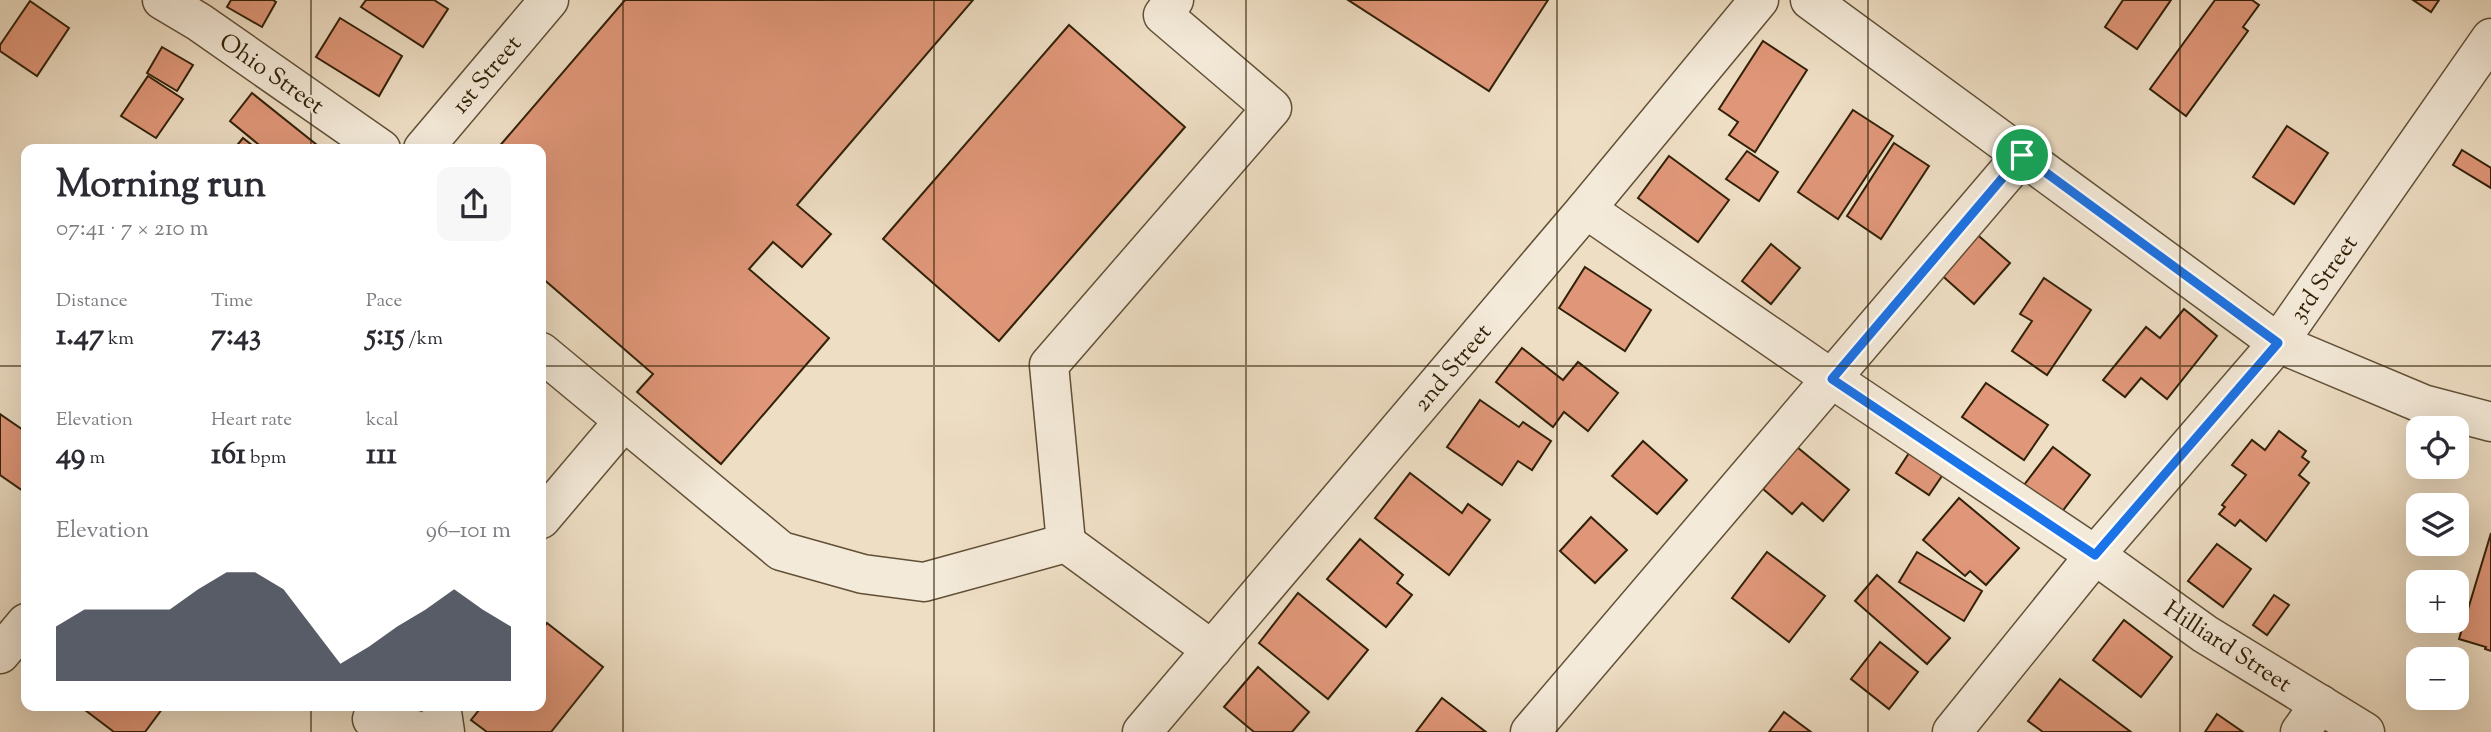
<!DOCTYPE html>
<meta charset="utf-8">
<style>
:root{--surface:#fff;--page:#f7f7f7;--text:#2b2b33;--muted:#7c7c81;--accent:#111827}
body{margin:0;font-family:"Sorts Mill Goudy",serif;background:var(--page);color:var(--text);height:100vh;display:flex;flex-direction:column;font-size:26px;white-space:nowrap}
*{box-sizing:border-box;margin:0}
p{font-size:23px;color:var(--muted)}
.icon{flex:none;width:38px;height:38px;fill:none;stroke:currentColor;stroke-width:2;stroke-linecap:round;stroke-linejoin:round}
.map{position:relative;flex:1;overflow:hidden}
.sheet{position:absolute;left:21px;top:144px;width:525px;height:567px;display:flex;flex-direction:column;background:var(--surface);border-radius:14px;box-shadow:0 7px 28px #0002}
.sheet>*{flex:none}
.buttons{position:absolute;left:2406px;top:416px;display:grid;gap:14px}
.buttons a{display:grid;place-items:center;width:63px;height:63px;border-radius:14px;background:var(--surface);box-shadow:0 7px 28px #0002;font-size:35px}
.pin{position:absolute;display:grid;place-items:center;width:60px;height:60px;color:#fff;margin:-30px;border:4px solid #fff;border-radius:50%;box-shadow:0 2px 7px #0007}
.round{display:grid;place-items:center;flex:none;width:74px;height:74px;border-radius:14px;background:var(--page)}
.head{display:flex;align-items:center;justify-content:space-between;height:119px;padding:0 35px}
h1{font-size:38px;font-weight:800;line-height:52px}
.metrics{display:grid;grid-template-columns:repeat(3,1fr);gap:10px;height:119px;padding:7px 35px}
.metrics div{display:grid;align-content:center}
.metrics b{font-size:30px;font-weight:800}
.metrics small{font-size:19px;font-weight:400}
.metrics p{font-size:19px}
.chart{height:196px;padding:14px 35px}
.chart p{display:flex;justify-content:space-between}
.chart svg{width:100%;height:126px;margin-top:7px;fill:var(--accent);opacity:.7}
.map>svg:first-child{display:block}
.building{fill:#e09779;stroke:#322108;stroke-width:2}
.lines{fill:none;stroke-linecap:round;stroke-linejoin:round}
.minor-casing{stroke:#615037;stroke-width:41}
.minor{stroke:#f4ead9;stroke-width:38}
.route-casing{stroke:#fff;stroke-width:14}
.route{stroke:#1a73e8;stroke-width:9}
.grid{fill:none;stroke:#322108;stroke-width:2;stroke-opacity:0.55}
.labels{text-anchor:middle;stroke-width:5;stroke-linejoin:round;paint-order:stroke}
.street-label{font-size:24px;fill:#322108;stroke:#f4ead9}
</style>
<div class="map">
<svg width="2491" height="732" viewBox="0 0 2491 732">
<rect width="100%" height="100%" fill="#eedec4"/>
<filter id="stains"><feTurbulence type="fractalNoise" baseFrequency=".00286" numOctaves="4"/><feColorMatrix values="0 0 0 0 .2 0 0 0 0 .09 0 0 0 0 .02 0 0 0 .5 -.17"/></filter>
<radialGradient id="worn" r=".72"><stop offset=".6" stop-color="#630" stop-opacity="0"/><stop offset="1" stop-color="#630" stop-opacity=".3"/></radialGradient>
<g class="building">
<polygon points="231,0 273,0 276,2 262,27 227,7"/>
<polygon points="366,0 434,0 448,9 423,47 361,7"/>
<polygon points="625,0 973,0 797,205 831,234 802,267 773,242 749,269 829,338 721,464 637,392 653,374 541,277 541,149 497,149"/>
<polygon points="1348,0 1548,0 1489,91"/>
<polygon points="2123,0 2171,0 2137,49 2105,27"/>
<polygon points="2215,0 2252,0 2259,5 2243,27 2248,31 2186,116 2150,89"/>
<polygon points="2413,0 2439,0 2431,12"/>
<polygon points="30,1 69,28 37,76 0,51 0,45"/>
<polygon points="340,18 402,56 379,96 316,57"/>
<polygon points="1069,25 1185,127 999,341 883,239"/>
<polygon points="1763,41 1807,70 1755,152 1729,135 1738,122 1719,109"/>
<polygon points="162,47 193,65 177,91 147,73"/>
<polygon points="148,76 183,99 156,138 121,116"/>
<polygon points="252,93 322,149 264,149 230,121"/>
<polygon points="1853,110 1893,136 1838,219 1798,192"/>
<polygon points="2287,126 2328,153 2294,204 2253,177"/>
<polygon points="243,138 257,149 234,149"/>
<polygon points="1894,143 1929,166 1881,239 1847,216"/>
<polygon points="2462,150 2491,168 2491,188 2453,165"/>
<polygon points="1747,151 1778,172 1759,201 1726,179"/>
<polygon points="1669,156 1729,200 1698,242 1638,198"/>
<polygon points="1973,231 2010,263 1974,304 1938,272"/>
<polygon points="1771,244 1800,268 1771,304 1742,281"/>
<polygon points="1585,267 1651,310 1625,351 1559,308"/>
<polygon points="2044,278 2091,310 2047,375 2012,351 2032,321 2020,314"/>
<polygon points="2184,309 2217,336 2167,399 2141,378 2125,397 2103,380 2146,327 2160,338"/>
<polygon points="1522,348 1563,380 1578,362 1618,393 1588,431 1564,412 1553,427 1496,382"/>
<polygon points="1986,383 2048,425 2024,460 1962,417"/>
<polygon points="1480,400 1519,427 1523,422 1551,441 1532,470 1518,461 1502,485 1447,447"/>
<polygon points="0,414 26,432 26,493 0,475"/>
<polygon points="2279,431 2306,451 2302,457 2309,462 2299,475 2309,483 2266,541 2240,520 2235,526 2219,514 2225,507 2222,505 2246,475 2232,465 2252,440 2265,450"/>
<polygon points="1643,441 1687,480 1657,514 1612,476"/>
<polygon points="1797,447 1849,490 1823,521 1802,503 1792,514 1763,489"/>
<polygon points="1913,447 1946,470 1929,495 1896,473"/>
<polygon points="2053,447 2090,475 2061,513 2024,485"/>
<polygon points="1410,473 1462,513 1468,504 1490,520 1449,575 1375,518"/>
<polygon points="1959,498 2019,548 1986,585 1970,571 1965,576 1923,540"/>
<polygon points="1591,517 1627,550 1595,583 1560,551"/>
<polygon points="2491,533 2491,651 2485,649 2486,647 2459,639"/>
<polygon points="1360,539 1403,575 1397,583 1412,595 1386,627 1327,579"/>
<polygon points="2217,544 2251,569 2223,607 2188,581"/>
<polygon points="1767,552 1825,596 1789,642 1732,598"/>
<polygon points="1917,552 1982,591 1964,621 1899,582"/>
<polygon points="1877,575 1950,638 1927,664 1855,601"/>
<polygon points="1298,593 1368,650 1328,699 1259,643"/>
<polygon points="2274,595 2289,605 2267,635 2253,625"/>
<polygon points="2124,620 2172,657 2141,697 2093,660"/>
<polygon points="547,623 603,667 551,732 487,732 471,720 483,705 541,705 541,631"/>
<polygon points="1880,642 1918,672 1889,709 1851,679"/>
<polygon points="1258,667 1309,712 1292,732 1254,732 1224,707"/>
<polygon points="2060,679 2131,732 2043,732 2028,721"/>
<polygon points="1442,698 1486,732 1416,732"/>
<polygon points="82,705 165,705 145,732 114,732 81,707"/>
<polygon points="1784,712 1811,732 1769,732"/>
<polygon points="2217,714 2243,732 2205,732"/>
</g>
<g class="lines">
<g class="minor-casing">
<g id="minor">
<polyline points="162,0 199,22 381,149"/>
<polyline points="1810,0 2278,343 2423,404 2491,422"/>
<polyline points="423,149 549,0"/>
<polyline points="1586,209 1832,379 2095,555 2205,634 2365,732"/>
<polyline points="541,352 781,551 863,574 924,582 1066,543 1212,650"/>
<polyline points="541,519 624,421"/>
<polyline points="1066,543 1049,365 1272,108 1163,15 1174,0"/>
<polyline points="0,654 26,623"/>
<polyline points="441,705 445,732"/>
<polyline points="372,719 423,732"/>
<polyline points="1142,732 1586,209 1759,0"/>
<polyline points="1530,732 2022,155"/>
<polyline points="1952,732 2095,555 2278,343 2491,38"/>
<polyline points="2300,732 2320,704"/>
</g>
</g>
<use href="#minor" class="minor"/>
</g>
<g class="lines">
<g class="route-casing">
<polygon id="route" points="2022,155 2278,343 2095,555 1832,379"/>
</g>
<use href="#route" class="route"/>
</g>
<path class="grid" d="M311 0V149M623 0V732M934 0V732M1246 0V732M1557 0V732M1868 0V732M2180 0V732M0 366H26M541 366H2491M311 705V732"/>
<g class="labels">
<g class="street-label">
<text transform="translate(272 73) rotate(35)" y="8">Ohio Street</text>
<text transform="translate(486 74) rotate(-50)" y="8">1st Street</text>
<text transform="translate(2323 278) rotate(-55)" y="8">3rd Street</text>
<text transform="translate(1452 367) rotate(-50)" y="8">2nd Street</text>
<text transform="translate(2228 646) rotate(33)" y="8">Hilliard Street</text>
</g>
</g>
<rect width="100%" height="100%" filter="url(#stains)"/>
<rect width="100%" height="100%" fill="url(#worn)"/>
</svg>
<div class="buttons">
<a><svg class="icon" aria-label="locate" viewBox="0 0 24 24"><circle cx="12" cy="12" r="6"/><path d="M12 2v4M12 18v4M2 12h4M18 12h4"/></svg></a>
<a><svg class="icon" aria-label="layers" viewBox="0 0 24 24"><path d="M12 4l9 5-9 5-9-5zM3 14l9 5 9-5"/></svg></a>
<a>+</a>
<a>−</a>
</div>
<div class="pin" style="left:2022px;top:155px;background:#1e9e55"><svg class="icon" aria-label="arrive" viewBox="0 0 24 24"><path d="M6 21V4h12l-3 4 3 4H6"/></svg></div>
<section class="sheet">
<div class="head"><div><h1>Morning run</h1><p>07:41 · 7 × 210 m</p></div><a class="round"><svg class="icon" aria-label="share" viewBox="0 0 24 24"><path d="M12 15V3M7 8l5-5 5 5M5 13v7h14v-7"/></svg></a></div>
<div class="metrics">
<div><p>Distance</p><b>1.47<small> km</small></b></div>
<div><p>Time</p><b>7:43</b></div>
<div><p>Pace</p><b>5:15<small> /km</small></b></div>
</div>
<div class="metrics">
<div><p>Elevation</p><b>49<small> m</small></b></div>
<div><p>Heart rate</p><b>161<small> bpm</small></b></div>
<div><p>kcal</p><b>111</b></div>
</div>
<div class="chart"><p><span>Elevation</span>96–101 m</p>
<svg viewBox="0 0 160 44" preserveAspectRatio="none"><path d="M0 44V25L10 19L20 19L30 19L40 19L50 12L60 6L70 6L80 12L90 25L100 38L110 32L120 25L130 19L140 12L150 19L160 25V44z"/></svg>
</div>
</section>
</div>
